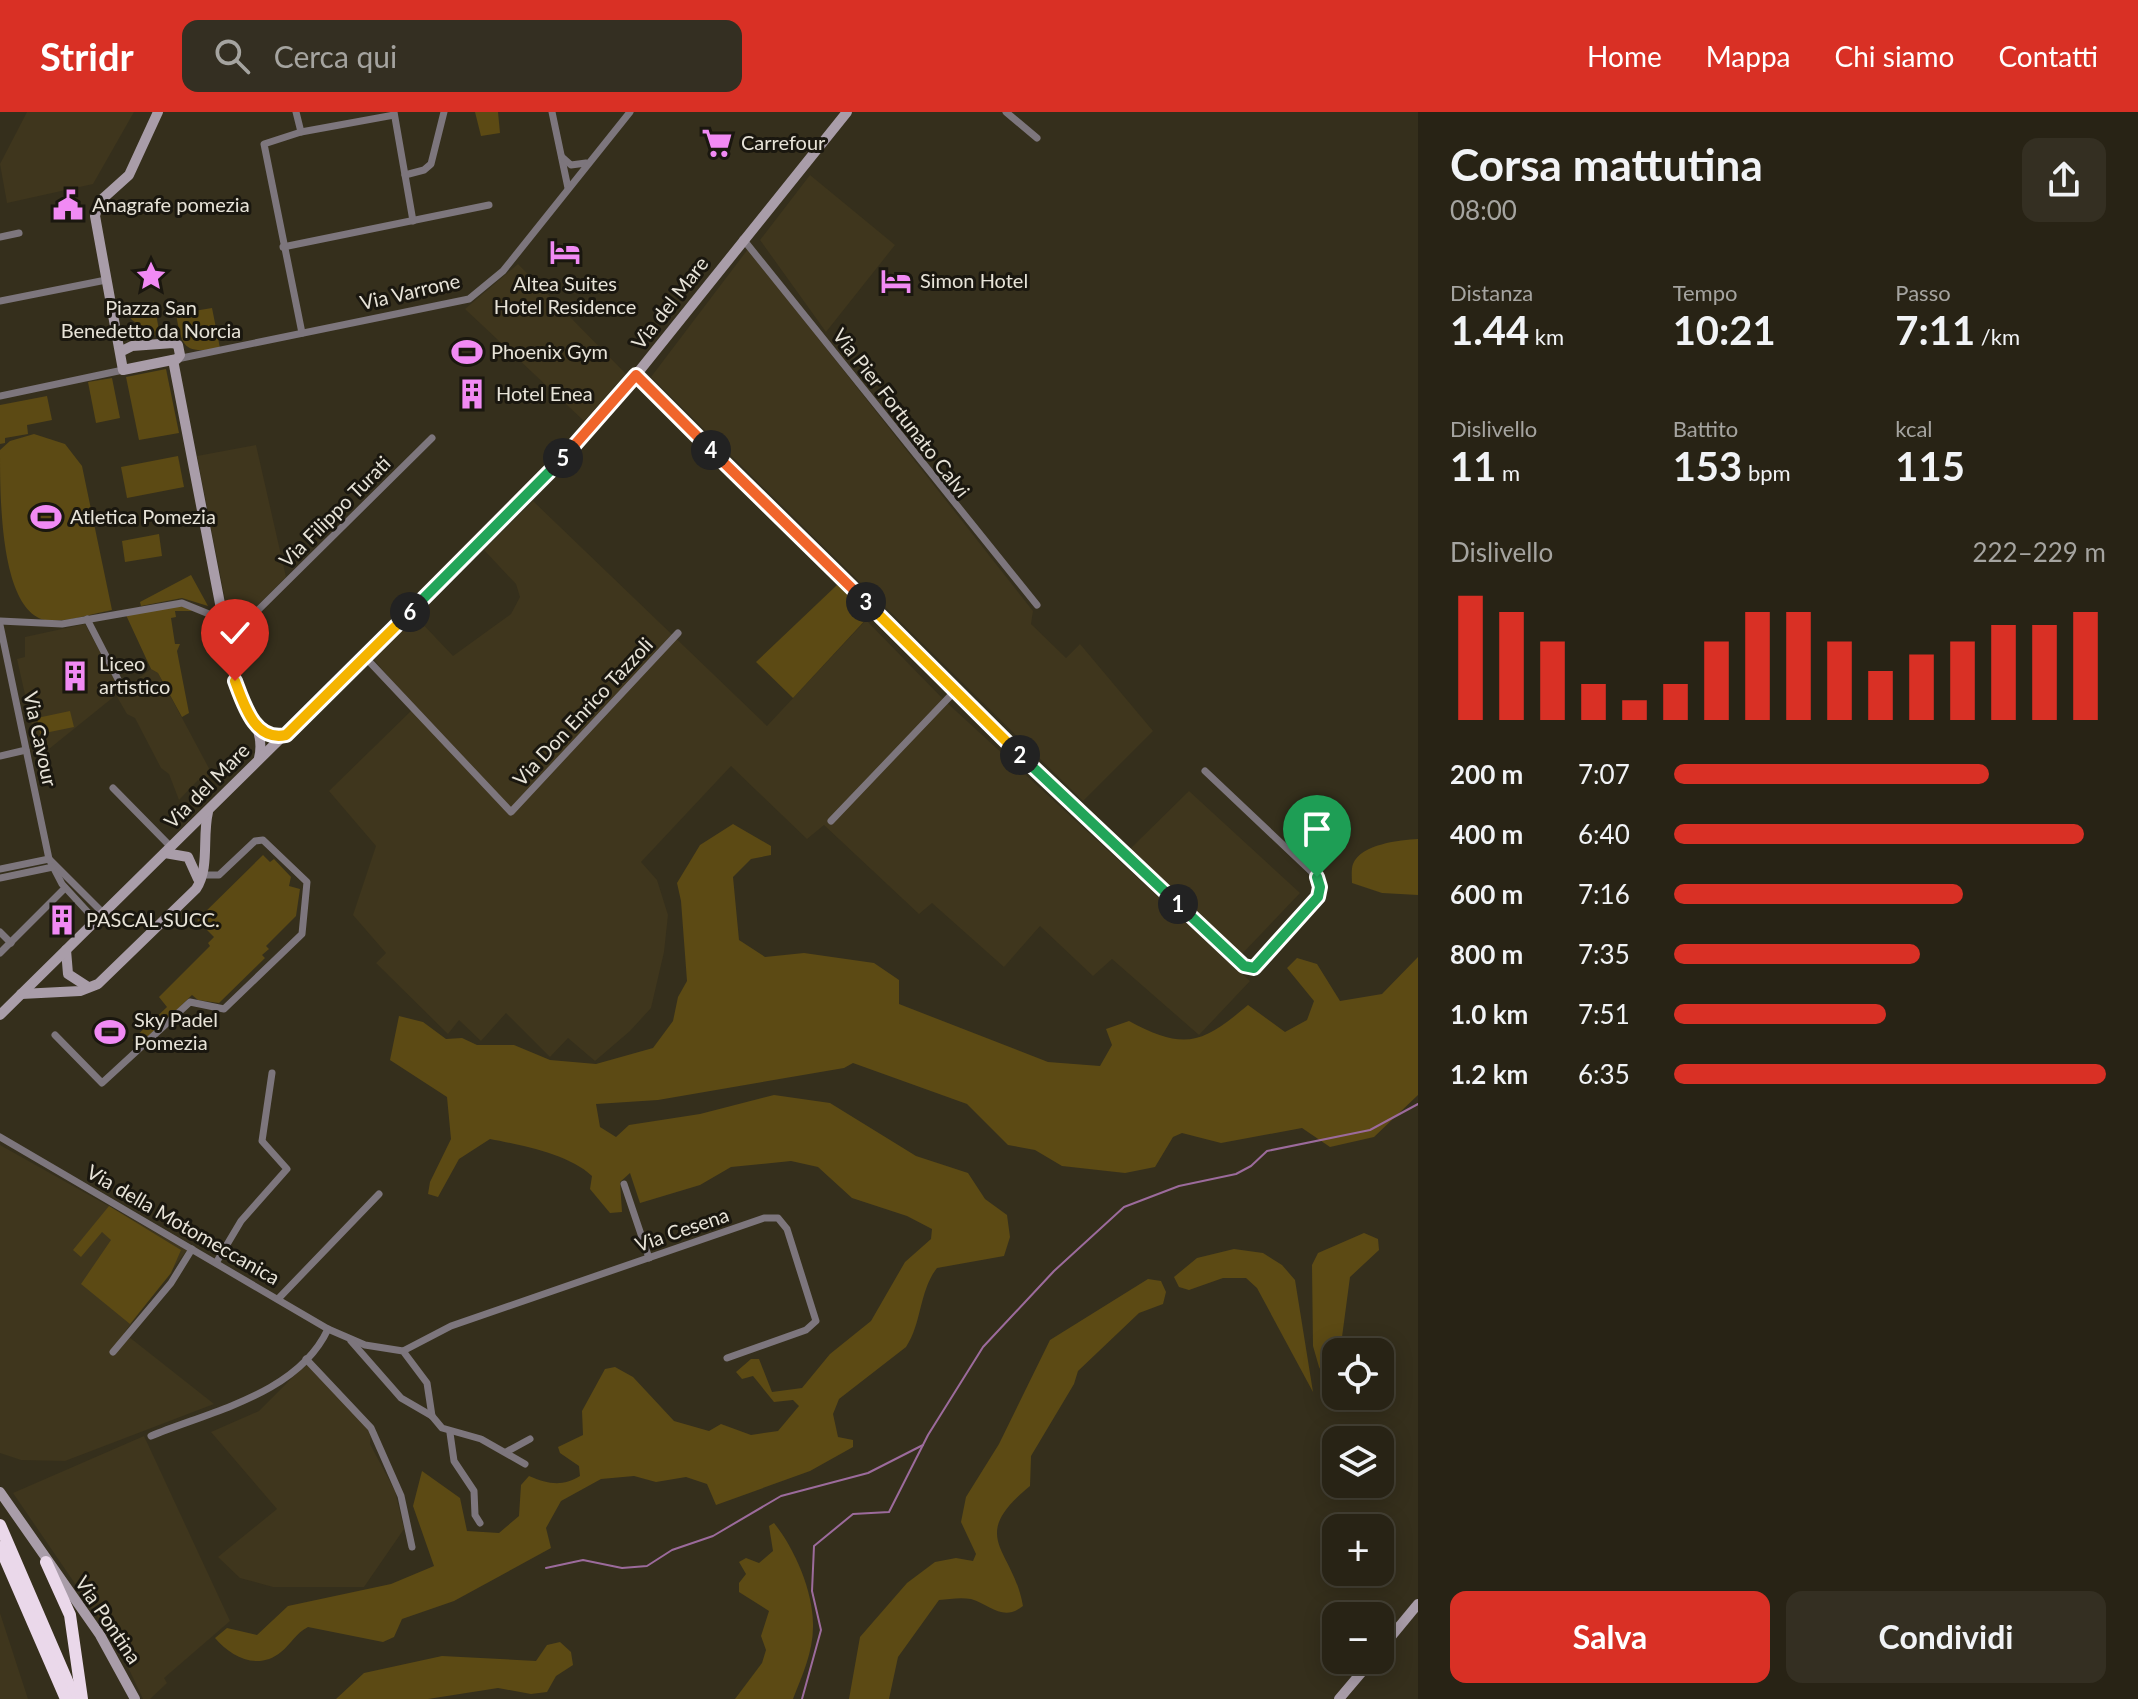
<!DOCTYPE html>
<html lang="it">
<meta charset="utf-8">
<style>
:root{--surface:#282315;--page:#342f22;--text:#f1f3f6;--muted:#a5a4a0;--line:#444034;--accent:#d93025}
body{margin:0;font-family:Lato,sans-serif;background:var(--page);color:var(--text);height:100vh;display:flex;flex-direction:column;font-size:30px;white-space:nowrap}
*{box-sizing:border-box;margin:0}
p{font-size:26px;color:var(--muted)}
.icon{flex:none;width:44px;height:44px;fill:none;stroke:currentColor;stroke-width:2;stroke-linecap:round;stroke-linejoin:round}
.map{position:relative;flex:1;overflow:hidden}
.details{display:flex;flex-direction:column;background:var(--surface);width:720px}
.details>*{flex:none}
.buttons{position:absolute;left:1322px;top:1226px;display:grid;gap:16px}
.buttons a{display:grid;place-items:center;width:72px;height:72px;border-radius:16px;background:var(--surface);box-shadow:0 4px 20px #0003,0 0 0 2px var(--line);font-size:40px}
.pin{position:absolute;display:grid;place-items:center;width:68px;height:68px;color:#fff;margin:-82px -34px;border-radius:50% 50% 50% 0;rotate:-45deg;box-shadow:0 0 8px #0007}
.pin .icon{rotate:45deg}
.km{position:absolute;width:40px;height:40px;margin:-20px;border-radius:50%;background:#222;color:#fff;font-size:22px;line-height:40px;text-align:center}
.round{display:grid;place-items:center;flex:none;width:84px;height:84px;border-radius:16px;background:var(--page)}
.overview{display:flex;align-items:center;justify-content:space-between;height:136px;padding:0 32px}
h1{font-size:44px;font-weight:700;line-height:60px}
.figures{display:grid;grid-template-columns:repeat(3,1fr);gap:12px;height:136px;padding:8px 32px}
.figures div{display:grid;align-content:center}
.figures b{font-size:40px;font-weight:700}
.figures small{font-size:22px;font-weight:400}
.figures p{font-size:22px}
.chart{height:224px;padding:16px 32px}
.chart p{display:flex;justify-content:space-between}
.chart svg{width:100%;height:144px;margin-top:8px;stroke:var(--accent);stroke-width:6}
.cta{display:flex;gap:16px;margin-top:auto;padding:16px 32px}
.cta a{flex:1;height:92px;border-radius:16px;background:var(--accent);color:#fff;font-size:32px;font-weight:700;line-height:92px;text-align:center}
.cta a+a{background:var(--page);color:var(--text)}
ul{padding:0 32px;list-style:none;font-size:26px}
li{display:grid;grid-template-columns:128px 96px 1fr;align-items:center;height:60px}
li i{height:20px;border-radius:10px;background:var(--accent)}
header{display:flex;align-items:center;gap:48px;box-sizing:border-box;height:112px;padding:0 40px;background:var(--accent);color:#fff}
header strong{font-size:38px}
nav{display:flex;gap:44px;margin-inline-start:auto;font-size:28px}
.search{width:560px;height:72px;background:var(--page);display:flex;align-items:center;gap:20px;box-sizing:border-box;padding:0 28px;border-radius:16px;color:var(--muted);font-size:30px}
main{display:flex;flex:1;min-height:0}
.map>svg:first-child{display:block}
.built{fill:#3f361d}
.green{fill:#5c4a14}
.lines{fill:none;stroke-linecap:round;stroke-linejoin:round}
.stream{stroke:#9c6b9c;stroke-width:2}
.street{stroke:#7d767d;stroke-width:7}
.secondary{stroke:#a99da9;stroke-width:10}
.highway{stroke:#ead8ea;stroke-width:12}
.split-1-casing{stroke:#fff;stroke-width:16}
.split-2-casing{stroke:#fff;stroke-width:16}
.split-3-casing{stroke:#fff;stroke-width:16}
.split-4-casing{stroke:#fff;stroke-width:16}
.split-5-casing{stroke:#fff;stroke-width:16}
.split-6-casing{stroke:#fff;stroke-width:16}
.split-7-casing{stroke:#fff;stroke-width:16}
.split-1{stroke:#22a559;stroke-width:10}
.split-2{stroke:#22a559;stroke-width:10}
.split-3{stroke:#f5b400;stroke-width:10}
.split-4{stroke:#f0652b;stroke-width:10}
.split-5{stroke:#f0652b;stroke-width:10}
.split-6{stroke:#22a559;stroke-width:10}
.split-7{stroke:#f5b400;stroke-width:10}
.labels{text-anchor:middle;stroke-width:6;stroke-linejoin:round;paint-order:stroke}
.poi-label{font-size:20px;fill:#e7e3d8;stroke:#1a170f;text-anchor:start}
.street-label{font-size:20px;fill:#e7e3d8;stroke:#1a170f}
</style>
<header>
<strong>Stridr</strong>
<div class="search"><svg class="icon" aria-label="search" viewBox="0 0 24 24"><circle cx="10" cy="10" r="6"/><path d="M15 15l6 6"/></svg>Cerca qui</div>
<nav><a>Home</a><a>Mappa</a><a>Chi siamo</a><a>Contatti</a></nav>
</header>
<main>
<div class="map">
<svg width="1418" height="1587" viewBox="0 0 1418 1587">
<rect width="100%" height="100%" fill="#352f1c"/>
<g class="built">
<polygon points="27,0 134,0 93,72 7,91 0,52"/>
<polygon points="810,63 895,133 826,220 760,128"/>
<polygon points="748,137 1033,499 1031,512 1066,546 1080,532 1153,619 1083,689 651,265"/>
<polygon points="518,152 626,262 584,309 465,197"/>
<polygon points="256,333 286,465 243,508 228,502 197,344"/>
<polygon points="533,389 767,614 866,508 944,588 1250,869 1199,923 1112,847 1093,864 1040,814 1004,855 932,791 919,802 824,713 807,727 731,654 641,750 657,768 668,803 664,840 651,896 630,919 595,949 568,926 550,945 506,901 481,929 459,908 448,922 376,851 386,841 353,803 376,734 329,679 414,596 372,545 416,505 453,544 511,502 520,485 516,472 484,438"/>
<polygon points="85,512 121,579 151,557 158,561 212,662 201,671 198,668 179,688 169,662 161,656 135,606 127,602 116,583 39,645 17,547 25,545 25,525"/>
<polygon points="1189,679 1300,781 1241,843 1128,739"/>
<polygon points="0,1033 187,1138 124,1221 214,1292 65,1349 21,1348 0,1341"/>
<polygon points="306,1252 371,1318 370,1332 395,1379 404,1417 364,1475 273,1475 240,1466 218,1445 277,1397 211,1320 259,1299"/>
<polygon points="144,1324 230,1509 164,1566 167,1571 150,1587 143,1587 119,1536 13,1381"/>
<polygon points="0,1501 28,1587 0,1587"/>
</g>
<g class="green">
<polygon points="475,0 498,0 500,21 481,24"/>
<polygon points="154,189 160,225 159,226 132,208 123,196 133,194 145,202"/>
<path d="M212 196 220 236C184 242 182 236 176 202Z"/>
<polygon points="166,257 179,321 139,328 126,265"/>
<polygon points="112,266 120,306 96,311 88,270"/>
<polygon points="47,284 52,308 27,313 28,322 5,326 5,331 0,332 0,293"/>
<path d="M34 322 65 332 82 354 112 498C91 502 66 511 45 508 0 498 0 385 0 338L10 329Z"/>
<polygon points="178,344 184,375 127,386 121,355"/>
<polygon points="159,422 162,444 125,450 122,429"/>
<polygon points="191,463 208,494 182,486 141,494 140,490"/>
<polygon points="837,473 869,504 793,586 756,550"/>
<polygon points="180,493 193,499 175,499 176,505 171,506 175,532 180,532 177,539 189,601 182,605 158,561 151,557 126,503"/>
<polygon points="70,599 74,615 40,622 37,606"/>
<path d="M733 712 771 734V743L751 747 733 765 739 828 765 845 804 841 874 851 899 868V892L1048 950 1100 954 1112 933 1106 917 1129 909C1185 939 1202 932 1248 893L1285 920 1307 908 1314 889 1287 856 1297 846 1317 852 1340 889 1382 882 1418 845V983L1374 1025 1330 1035 1302 1016 1221 1031 1182 1021 1173 1025 1155 1055 1125 1061 1062 1054 1035 1038 1008 1033 967 992 853 951 844 956 658 988 596 992 600 1015 616 1025 629 1013 700 1002 774 983 830 991 916 1044 968 1061 985 1087 1007 1103 1010 1125 1004 1144 937 1156C919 1179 922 1211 906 1235L839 1287 833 1302 838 1325 853 1328V1335L810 1359 716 1393 707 1372 686 1365 656 1370 634 1364 601 1367 561 1389 546 1416 551 1436 454 1489 402 1507 394 1525 383 1530 308 1515C296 1521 291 1532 281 1540 258 1559 231 1545 215 1526L227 1516 257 1523 288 1494 391 1472 434 1454 413 1394 422 1359 460 1386 467 1419 499 1421 519 1404 521 1373 529 1364C548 1372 562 1375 580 1364L579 1354 560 1341 558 1335 583 1323 582 1299 605 1257 615 1255 633 1265 674 1309 709 1319 721 1312 751 1323 778 1319 799 1294 793 1288 774 1290 753 1264 742 1267 736 1260 751 1247H759L772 1280 802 1276 830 1242 871 1209 905 1150 931 1127 932 1117 907 1104 852 1086 818 1055 791 1049 731 1055 700 1073 640 1091 630 1061 620 1070 622 1100 610 1101 590 1077 592 1064C569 1042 521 1033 490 1027L459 1047 438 1085 428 1082 430 1070 451 1027 447 985 390 948 399 904 423 910 446 927 462 926 477 933H514L550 948 596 952 653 936 673 909 678 885 687 869 681 789 677 771 700 733Z"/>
<path d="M1418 727V783L1382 781 1352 771C1352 766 1351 757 1353 752 1361 732 1400 728 1418 727Z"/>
<polygon points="263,743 270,750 274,747 291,765 289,774 300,777 296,804 266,834 269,837 262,843 265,846 219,891 198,888 192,883 138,935 132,928 167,895 159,885 210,834 208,831 214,825 197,808"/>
<polygon points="109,1094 181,1138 171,1161 130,1212 81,1172 111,1128 102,1120 81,1145 73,1138"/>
<polygon points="1364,1121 1378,1127 1379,1138 1350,1165 1340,1240 1336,1240 1333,1281 1319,1255 1313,1234 1312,1153 1318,1141"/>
<polygon points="1234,1137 1263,1141 1282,1153 1295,1168 1313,1280 1257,1176 1246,1166 1223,1166 1189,1178 1179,1175 1174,1165 1197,1146"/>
<path d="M1148 1167 1161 1169 1166 1180 1163 1192 1139 1201 1078 1259 1074 1272 1031 1344 1030 1374C966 1426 1013 1436 1023 1494 1003 1510 991 1493 971 1487 961 1485 949 1487 939 1488L898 1545 889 1587H849L860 1525 907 1471 935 1450 956 1446 973 1449 976 1442 961 1410 966 1385 999 1332 1050 1228Z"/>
<path d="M774 1411C795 1437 814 1481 813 1515 813 1540 802 1564 793 1587H735L762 1551 766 1538 761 1524 769 1499 739 1480V1471L746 1462 739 1450 746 1446 759 1451 773 1439 769 1414Z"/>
<polygon points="560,1530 571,1540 573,1553 556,1564 547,1580 531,1582 498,1576 428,1587 336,1587 364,1561 442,1544 536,1549 547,1533"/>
</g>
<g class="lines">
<g class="stream">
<polyline points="546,1456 583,1448 622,1456 647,1454 672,1438 713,1424 781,1384 868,1361 923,1333"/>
<polyline points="802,1587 821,1518 812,1479 814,1434 853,1402 889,1400 928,1323 983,1235 1054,1159 1124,1095 1179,1074 1236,1062 1251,1054 1267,1039 1370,1018 1418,992"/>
</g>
<g class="street">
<polyline points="296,0 301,20"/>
<polyline points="394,0 413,109"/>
<polyline points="552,0 568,76"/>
<polyline points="1006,0 1037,26"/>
<polyline points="562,45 571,53 586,51"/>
<polyline points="405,63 424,58 431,52 444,0"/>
<polyline points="0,125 19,121"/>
<polyline points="743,127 1037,493"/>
<polyline points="283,135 489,93"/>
<polyline points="0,189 106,168"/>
<polyline points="302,221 264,32 301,20 394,3"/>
<polyline points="177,247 469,187 503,159 630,0"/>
<polyline points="636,263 1025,648 1244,854 1254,856 1316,787 1320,772 1316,764 1205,659"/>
<polyline points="0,284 123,258"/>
<polyline points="87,507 123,577"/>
<polyline points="0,509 62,512 182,491 241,515"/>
<polyline points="0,513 49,747 62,772 96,809"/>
<polyline points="241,515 432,326"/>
<polyline points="365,545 511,700 678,521"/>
<polyline points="231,549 245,533 241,515"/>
<polyline points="0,644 26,638"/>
<polyline points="113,676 171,735"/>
<polyline points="831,709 955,579"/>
<polyline points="0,757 49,747 103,801"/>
<polyline points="0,766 53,755"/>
<polyline points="0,820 11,831"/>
<polyline points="0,841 65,776"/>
<polyline points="55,923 102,971 190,890 224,897 302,822 307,770 263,728 255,729 219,763 203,763"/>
<polyline points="0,1025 328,1217 365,1233 403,1239 427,1271 432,1304"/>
<polyline points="624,1072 649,1146"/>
<polyline points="216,1151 241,1109 287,1057 262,1029 272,961"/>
<polyline points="278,1187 379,1082"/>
<polyline points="351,1229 401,1286 432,1304 442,1316 481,1327 525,1352"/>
<polyline points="403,1239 451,1214 764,1106 778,1106 787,1117 816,1209 806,1218 727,1246"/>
<polyline points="113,1240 171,1171 192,1137"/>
<polyline points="306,1247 371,1316 401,1384 412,1435"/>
<polyline points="450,1321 454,1349 474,1379 475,1403 480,1411"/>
<path d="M151 1324C211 1299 298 1282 328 1217"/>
<polyline points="506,1340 530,1327"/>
</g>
<g class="secondary">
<polyline points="120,240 132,234 173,231 178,233 180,243 177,247 123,258 95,104 99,90 129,63 158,0"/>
<path d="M173 248 233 559C240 589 267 615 259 646"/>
<polyline points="165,741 188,745 198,767"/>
<polyline points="66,838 68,862 88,875"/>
<path d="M21 882 80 879 98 872 196 777C210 756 202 725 208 700"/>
<polyline points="0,903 559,352 636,263 847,0"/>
<polyline points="0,1380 100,1523 135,1587"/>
<polyline points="1380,1538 1418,1492"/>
<polyline points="1339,1587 1372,1548"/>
</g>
<g class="highway">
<polyline points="0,1413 75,1587"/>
<polyline points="0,1435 66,1587"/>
<polyline points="46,1450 70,1503 82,1587"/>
</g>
</g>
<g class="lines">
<g class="split-1-casing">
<polyline id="split-1" points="1178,792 1244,854 1254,856 1318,785 1320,775 1317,765"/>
</g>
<g class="split-2-casing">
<polyline id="split-2" points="1020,643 1178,792"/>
</g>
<g class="split-3-casing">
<polyline id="split-3" points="866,490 1020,643"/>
</g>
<g class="split-4-casing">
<polyline id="split-4" points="711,338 866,490"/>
</g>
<g class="split-5-casing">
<polyline id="split-5" points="563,346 636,263 711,338"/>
</g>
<g class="split-6-casing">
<polyline id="split-6" points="410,500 563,346"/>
</g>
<g class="split-7-casing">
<path id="split-7" d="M235 569C244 593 255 630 286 623L410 500"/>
</g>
<use href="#split-1" class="split-1"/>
<use href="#split-2" class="split-2"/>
<use href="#split-3" class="split-3"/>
<use href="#split-4" class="split-4"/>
<use href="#split-5" class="split-5"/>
<use href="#split-6" class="split-6"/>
<use href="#split-7" class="split-7"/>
</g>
<defs>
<g id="supermarket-bare" transform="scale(2.4)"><path d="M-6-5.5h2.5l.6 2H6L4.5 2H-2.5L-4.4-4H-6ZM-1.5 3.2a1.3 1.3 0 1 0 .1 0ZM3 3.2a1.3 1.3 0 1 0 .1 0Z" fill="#f18af4" stroke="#1a170f" stroke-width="2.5" paint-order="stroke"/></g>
<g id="civic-bare" transform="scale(2.4)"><path d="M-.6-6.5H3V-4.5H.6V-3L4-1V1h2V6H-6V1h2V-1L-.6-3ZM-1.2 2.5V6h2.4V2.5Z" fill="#f18af4" stroke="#1a170f" stroke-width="2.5" paint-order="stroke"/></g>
<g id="hotel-bare" transform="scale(2.4)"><path d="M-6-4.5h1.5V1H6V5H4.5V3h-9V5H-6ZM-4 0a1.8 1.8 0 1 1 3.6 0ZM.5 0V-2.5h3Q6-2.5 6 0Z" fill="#f18af4" stroke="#1a170f" stroke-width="2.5" paint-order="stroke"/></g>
<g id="sight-bare" transform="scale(2.4)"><path d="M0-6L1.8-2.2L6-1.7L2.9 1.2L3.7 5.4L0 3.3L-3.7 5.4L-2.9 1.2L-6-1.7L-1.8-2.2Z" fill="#f18af4" stroke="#1a170f" stroke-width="2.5" paint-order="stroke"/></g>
<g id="stadium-bare" transform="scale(2.4)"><path d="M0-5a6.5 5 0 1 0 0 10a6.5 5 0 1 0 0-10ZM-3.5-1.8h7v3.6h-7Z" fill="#f18af4" stroke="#1a170f" stroke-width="2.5" paint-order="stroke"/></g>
<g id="building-bare" transform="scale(2.4)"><path d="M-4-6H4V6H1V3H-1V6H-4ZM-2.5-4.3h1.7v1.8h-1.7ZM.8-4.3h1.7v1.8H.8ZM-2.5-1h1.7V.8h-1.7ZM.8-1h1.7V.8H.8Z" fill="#f18af4" stroke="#1a170f" stroke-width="2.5" paint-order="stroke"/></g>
</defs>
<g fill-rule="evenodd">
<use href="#supermarket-bare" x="717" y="31"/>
<use href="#civic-bare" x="68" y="93"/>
<use href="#hotel-bare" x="565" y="140"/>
<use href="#sight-bare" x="151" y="164"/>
<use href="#hotel-bare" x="896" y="169"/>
<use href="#stadium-bare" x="467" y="240"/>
<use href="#building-bare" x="472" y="282"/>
<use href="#stadium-bare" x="46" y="405"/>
<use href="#building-bare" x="75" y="564"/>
<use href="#building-bare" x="62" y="808"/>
<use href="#stadium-bare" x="110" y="920"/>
</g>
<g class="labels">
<g class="poi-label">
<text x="741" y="38">Carrefour</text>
<text x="92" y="100">Anagrafe pomezia</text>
<text x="920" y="176">Simon Hotel</text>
<text x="565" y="179" text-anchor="middle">Altea Suites<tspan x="565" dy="23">Hotel Residence</tspan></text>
<text x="151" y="203" text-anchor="middle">Piazza San<tspan x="151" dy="23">Benedetto da Norcia</tspan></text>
<text x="491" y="247">Phoenix Gym</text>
<text x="496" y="289">Hotel Enea</text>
<text x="70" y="412">Atletica Pomezia</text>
<text x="99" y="559">Liceo<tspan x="99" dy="23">artistico</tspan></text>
<text x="86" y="815">PASCAL SUCC.</text>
<text x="134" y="915">Sky Padel<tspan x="134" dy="23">Pomezia</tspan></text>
</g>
<g class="street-label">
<text transform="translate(410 180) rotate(-13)" y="7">Via Varrone</text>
<text transform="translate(670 191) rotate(-52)" y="7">Via del Mare</text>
<text transform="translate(901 301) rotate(52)" y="7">Via Pier Fortunato Calvi</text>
<text transform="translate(335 400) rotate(-45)" y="7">Via Filippo Turati</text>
<text transform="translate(583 600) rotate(-47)" y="7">Via Don Enrico Tazzoli</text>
<text transform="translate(40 627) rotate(78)" y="7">Via Cavour</text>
<text transform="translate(207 674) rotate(-45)" y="7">Via del Mare</text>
<text transform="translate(183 1113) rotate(30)" y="7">Via della Motomeccanica</text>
<text transform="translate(682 1118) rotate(-19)" y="7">Via Cesena</text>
<text transform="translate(108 1508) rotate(56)" y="7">Via Pontina</text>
</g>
</g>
</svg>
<div class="buttons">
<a><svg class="icon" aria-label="locate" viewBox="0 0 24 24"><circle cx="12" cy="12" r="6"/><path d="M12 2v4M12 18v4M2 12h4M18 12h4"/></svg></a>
<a><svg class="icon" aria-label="layers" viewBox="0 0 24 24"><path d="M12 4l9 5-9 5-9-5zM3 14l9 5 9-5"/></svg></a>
<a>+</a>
<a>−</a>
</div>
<div class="pin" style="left:1317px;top:765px;background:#1e9e55"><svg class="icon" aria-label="arrive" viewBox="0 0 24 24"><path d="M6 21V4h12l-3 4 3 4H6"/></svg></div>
<div class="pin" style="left:235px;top:569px;background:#d93025"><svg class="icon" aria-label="check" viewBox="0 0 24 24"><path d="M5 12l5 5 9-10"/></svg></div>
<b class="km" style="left:1178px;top:792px">1</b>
<b class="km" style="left:1020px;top:643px">2</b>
<b class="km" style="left:866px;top:490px">3</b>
<b class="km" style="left:711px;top:338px">4</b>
<b class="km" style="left:563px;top:346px">5</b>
<b class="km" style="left:410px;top:500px">6</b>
</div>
<section class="details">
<div class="overview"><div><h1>Corsa mattutina</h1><p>08:00</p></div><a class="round"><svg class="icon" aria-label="share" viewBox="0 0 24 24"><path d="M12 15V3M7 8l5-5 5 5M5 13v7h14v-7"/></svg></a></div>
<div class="figures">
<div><p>Distanza</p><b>1.44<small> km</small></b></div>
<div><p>Tempo</p><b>10:21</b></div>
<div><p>Passo</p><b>7:11<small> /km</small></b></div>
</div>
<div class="figures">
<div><p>Dislivello</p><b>11<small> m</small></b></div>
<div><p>Battito</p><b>153<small> bpm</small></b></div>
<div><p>kcal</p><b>115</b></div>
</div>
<div class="chart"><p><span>Dislivello</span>222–229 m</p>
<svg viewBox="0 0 160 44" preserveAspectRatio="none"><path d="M5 44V6M15 44V11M25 44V20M35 44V33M45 44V38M55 44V33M65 44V20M75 44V11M85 44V11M95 44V20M105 44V29M115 44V24M125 44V20M135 44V15M145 44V15M155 44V11"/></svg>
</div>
<ul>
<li><b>200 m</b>7:07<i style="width:73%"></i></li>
<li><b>400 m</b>6:40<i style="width:95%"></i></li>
<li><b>600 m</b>7:16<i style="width:67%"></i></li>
<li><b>800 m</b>7:35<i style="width:57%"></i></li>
<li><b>1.0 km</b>7:51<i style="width:49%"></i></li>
<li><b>1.2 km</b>6:35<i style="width:100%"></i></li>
</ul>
<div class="cta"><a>Salva</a><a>Condividi</a></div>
</section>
</main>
